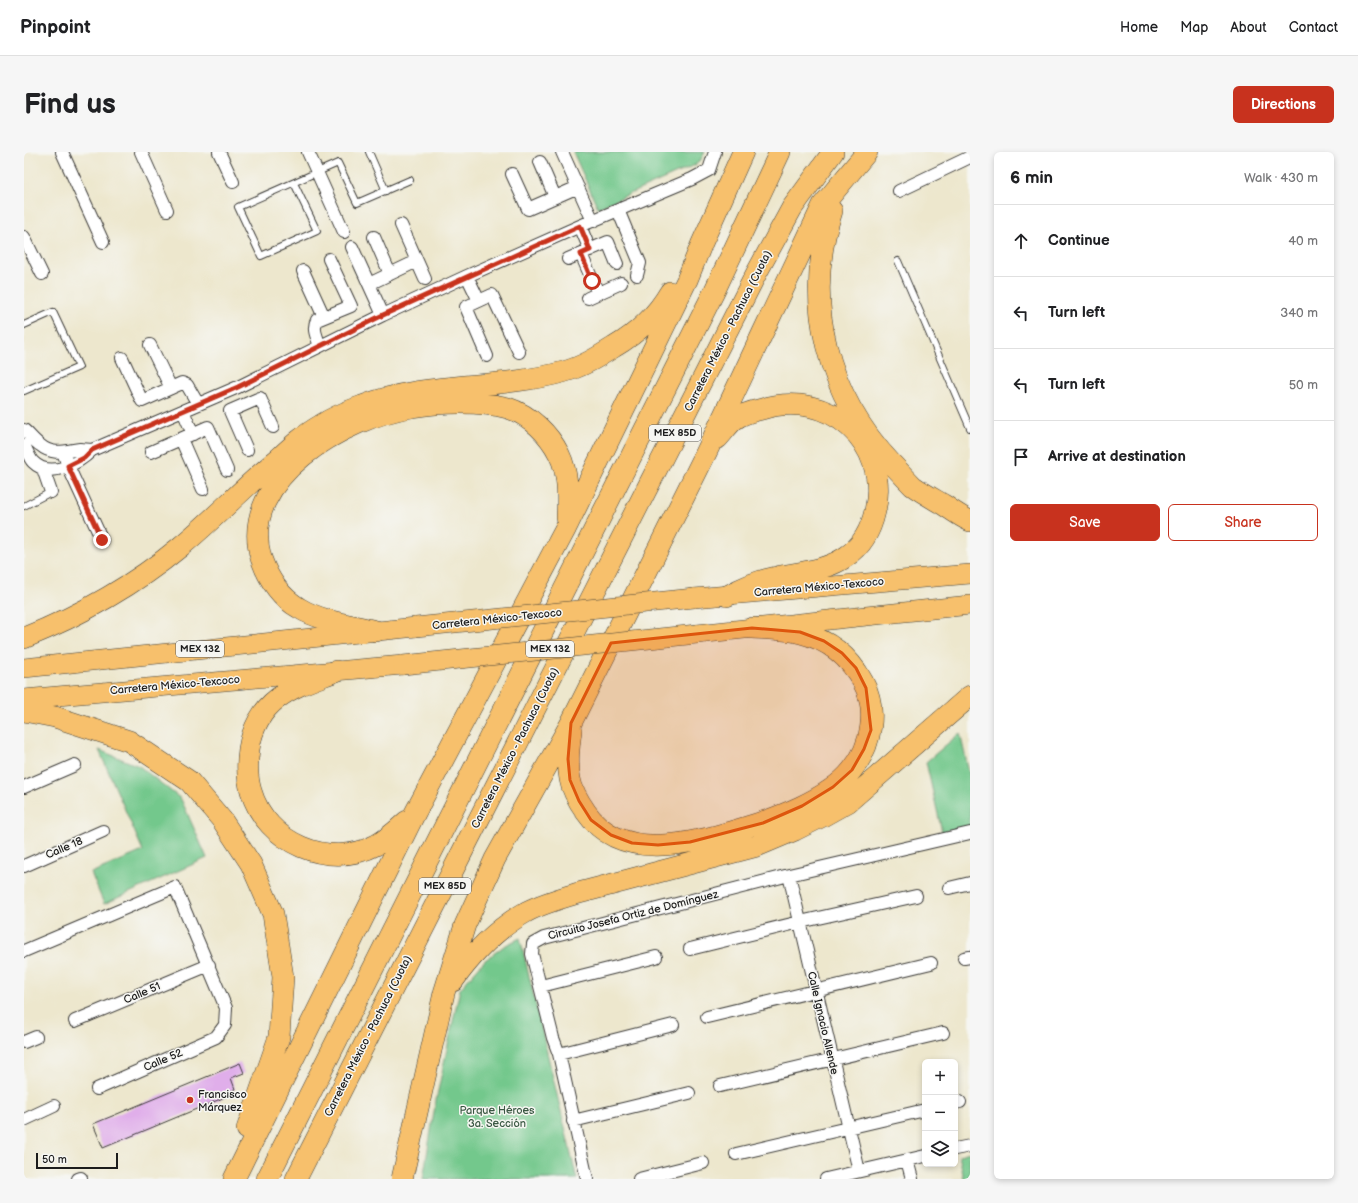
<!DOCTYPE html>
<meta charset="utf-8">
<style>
body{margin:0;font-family:"Balsamiq Sans",sans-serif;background:#f6f6f6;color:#202124}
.controls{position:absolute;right:12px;bottom:12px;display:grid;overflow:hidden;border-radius:6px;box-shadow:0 2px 6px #0003}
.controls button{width:36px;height:36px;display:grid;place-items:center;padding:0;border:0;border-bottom:1px solid #e0e0e0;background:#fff;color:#202124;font:20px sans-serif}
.scale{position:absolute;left:12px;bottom:10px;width:82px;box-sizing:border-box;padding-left:4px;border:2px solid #1c1c1c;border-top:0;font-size:11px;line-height:14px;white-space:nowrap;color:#1c1c1c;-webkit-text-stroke:3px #f6f6f2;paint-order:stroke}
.stop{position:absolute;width:12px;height:12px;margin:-9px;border:3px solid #c8321e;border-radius:50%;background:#fff}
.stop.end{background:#c8321e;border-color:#fff;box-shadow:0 1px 4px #0008}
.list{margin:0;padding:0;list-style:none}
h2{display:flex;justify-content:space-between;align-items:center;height:52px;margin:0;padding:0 16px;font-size:17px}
h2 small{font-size:13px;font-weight:400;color:#757577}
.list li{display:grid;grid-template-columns:26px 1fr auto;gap:12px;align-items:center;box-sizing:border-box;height:72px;padding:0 16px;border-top:1px solid #e0e0e0}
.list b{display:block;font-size:15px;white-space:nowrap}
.list em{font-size:13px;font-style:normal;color:#757577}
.actions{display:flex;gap:8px;padding:12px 16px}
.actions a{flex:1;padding:9px 0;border:1px solid #c8321e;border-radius:6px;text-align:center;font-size:14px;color:#c8321e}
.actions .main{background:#c8321e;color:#fff}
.icon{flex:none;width:22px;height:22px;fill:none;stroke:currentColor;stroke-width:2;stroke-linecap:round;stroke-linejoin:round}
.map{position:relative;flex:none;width:946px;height:1027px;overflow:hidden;border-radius:6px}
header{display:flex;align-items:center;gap:24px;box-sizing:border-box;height:56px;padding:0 20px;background:#fff;border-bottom:1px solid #e0e0e0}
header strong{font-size:19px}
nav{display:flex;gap:22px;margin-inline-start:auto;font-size:14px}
.intro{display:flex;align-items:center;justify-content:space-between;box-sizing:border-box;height:96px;padding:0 24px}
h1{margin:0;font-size:28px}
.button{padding:10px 18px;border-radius:6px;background:#c8321e;color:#fff;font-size:14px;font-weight:700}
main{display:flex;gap:24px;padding:0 24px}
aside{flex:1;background:#fff;border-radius:6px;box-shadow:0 2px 6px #0003}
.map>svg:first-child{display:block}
.green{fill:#73c88c;stroke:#487254}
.building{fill:#e0aeea}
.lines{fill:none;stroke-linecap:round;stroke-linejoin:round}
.service-casing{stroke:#3b3a37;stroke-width:8}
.minor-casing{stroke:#3b3a37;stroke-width:14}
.trunk-casing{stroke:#3b3a37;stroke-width:20}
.motorway-casing{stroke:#3b3a37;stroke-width:22}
.service{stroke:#fff;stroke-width:6}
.minor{stroke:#fff;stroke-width:12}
.trunk{stroke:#f7c06c;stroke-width:19}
.motorway{stroke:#f7c06c;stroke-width:21}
.trunk-bridge-casing{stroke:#3b3a37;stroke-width:20;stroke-linecap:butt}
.trunk-bridge{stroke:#f7c06c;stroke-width:19}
.route{stroke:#c8321e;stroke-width:5}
.marked{fill:#de560d;fill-opacity:0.2;stroke:#de560d;stroke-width:3;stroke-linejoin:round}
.poi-dot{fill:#c8321e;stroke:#f6f6f2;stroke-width:1.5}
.labels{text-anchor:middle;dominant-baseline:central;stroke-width:3;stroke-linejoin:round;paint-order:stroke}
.shield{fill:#f6f6f2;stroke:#5d5d5c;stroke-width:1}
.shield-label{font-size:10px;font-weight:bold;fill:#1c1c1c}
.street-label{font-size:11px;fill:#1c1c1c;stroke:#f6f6f2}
.poi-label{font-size:11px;fill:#1c1c1c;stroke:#f6f6f2;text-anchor:start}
.park-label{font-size:11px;fill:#3a5843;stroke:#f6f6f2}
</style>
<header>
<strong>Pinpoint</strong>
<nav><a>Home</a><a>Map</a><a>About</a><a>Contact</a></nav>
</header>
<div class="intro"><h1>Find us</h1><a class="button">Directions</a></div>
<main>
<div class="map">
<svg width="946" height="1027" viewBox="0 0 946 1027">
<rect width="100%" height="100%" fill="#f6f6f2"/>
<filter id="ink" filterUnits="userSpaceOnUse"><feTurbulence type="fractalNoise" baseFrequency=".025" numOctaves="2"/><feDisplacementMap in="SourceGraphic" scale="8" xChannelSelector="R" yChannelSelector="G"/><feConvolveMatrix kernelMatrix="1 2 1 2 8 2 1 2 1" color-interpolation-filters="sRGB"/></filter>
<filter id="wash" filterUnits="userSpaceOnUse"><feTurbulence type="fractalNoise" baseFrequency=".012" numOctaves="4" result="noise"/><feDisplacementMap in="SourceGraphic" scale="16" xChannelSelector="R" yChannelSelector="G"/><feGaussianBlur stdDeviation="0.9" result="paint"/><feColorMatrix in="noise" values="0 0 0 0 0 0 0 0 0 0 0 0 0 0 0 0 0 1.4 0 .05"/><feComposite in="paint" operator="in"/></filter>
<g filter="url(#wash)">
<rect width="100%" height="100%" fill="#ede7cd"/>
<!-- green -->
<path class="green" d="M549,0H681L676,9L671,13L574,56Z
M936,581L946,625V674L918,680L902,610Z
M75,598L115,614L157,647L183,706L80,752L67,721L119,699Z
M496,786L553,1027H399L412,948L436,837L460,809L480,794Z
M946,1000V1027H940L935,1003Z"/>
<g id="blocks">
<!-- building -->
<path class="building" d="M216,911L220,921L207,926L211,937L205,940L206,943L79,996L69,972Z"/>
</g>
</g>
<g filter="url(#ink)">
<use href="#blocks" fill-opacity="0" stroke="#3b3a37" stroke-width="1"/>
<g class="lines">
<!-- service casing -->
<g class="service-casing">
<path id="service" d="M345,0L362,39
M270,31L293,79L237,104L214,55L314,11L333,51L386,28
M874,109L946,276
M0,173L29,160L55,215L0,239
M0,354L27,340"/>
</g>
<!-- minor casing -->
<g class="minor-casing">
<path id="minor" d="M38,0L79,90
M117,0L143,58
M195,0L209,30
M284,0L320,80
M538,0L569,69
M516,10L531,45
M488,22L504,57L554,35
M875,39L946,5
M594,58L616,111L613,123
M377,73L401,127
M556,74L566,98
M0,85L18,122
M350,85L366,122
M328,95L359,163
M557,102L574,141
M544,107L584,90L593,112
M279,119L300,165
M443,124L455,149
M345,132L393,109
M564,146L597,131
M126,193L147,236
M296,194C293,185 288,177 293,168L327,154L305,107
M463,204L442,155L468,143L495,200
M98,206L118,249L158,231L163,233L174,252
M159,259L169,282
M0,278C6,283 10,289 16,293C29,304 41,299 56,297C60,297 64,298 68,298
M157,287L179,337
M0,293C3,298 5,306 9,310C26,327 54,312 68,298L214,235L359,163L443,124L556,74L668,27L685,18L691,0
M223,298L206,259L236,246L249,275
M39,300L44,314L78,388
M127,300L184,275L203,318
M19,317L27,340
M0,635L51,613
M0,714L79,679
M765,723L835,1019
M925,736L946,731
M666,797L776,770L892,744
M0,799L151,735L202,856L201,873L192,885L73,937
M940,806L946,805
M517,834L632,805
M683,865L907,811
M51,869L185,813
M0,890L12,885
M535,902L649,873
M696,934L919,881
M931,951L936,950
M0,968L30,954
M549,969L665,941
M931,997L946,994
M712,1002L901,958
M883,1008L888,1027
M54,1027L57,1026
M563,1027L535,902L529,886L508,802L509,792L520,786L765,723L946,681
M615,1027L679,1011
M802,1027L901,1004"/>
</g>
<!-- trunk casing -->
<g class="trunk-casing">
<path id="trunk" d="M670,446L946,422
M673,482L946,453
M0,516L392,475
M0,547L379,513"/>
</g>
<!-- motorway casing -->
<g class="motorway-casing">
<path id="motorway" d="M808,59C778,150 803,243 868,312C875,319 882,327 889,334C899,341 910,347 920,353C929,359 937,365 946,369
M694,286C699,281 704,273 710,268C717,262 729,259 738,257C804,236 867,291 851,359C847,377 838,394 823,404C801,420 772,420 748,426C732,429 717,436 703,444
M352,479C328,473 296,469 275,456C256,445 244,426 237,406C213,325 323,265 388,255C416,250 457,249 484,256C506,263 525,282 535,302C545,322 544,345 543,366
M0,486C57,463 109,434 156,395C190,367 221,334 255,306C268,294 281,282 297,273C309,265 324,259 338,254C402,229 473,238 539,220C558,215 574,205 590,195C614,181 632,164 646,140
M312,519C292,527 271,533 254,546C238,558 228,577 225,597C223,611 223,626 227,639C242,691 305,718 352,693C364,687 373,678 383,669
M0,559L31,565L105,589L165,629L198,668L227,712L249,762L259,825L255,885L223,977
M547,579C545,595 543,611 546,627C548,639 555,650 562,660C597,711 666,692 716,677C751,667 805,647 828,618C848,594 854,557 839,530C825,504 805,488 777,481C762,477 744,477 728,476
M429,829C449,801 472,777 502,760C517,752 534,747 551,742L733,694L771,678L799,664L824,650L946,544
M210,1027L391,661L542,376L663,128L678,91L719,0
M243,1027L690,140L756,0
M272,1027L732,122L768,56L809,0
M378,1027L420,841L441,773L471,707L547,571L683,299L799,53L843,0"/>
</g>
<!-- service -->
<use href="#service" class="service"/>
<!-- minor -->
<use href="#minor" class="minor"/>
<!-- trunk -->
<use href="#trunk" class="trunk"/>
<!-- motorway -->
<use href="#motorway" class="motorway"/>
<!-- trunk-bridge casing -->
<g class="trunk-bridge-casing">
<path id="trunk-bridge" d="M392,475L670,446
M379,513L673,482"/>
</g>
<!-- trunk-bridge -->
<use href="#trunk-bridge" class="trunk-bridge"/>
</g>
</g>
<g class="lines" filter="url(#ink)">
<!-- route -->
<path class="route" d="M78,388L44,314L60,306L68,298L214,235L359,163L556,74L566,98L557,102L568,129"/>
</g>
<!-- marked area -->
<path class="marked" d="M728,476L776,480L800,489L818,501L832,516L842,536L847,578L840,597L828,618L809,635L778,654L739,671L666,690L634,693L608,691L587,683L567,668L555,649L546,628L544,607L547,571L587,491Z"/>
<!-- markers -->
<circle class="poi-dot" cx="166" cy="948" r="4"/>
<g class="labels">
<!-- shield labels -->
<g class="shield">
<rect x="625" y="273" width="52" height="16" rx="3"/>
<rect x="152" y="489" width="48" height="16" rx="3"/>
<rect x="502" y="489" width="48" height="16" rx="3"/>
<rect x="395" y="726" width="52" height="16" rx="3"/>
</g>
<g class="shield-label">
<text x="651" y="281">MEX 85D</text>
<text x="176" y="497">MEX 132</text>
<text x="526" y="497">MEX 132</text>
<text x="421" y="734">MEX 85D</text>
</g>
<!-- street labels -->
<g class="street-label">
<text transform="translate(704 179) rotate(-63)">Carretera México - Pachuca (Cuota)</text>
<text transform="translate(795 435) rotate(-5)">Carretera México-Texcoco</text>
<text transform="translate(473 467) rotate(-6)">Carretera México-Texcoco</text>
<text transform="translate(151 533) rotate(-5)">Carretera México-Texcoco</text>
<text transform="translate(491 596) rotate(-63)">Carretera México - Pachuca (Cuota)</text>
<text transform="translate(40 696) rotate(-23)">Calle 18</text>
<text transform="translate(609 763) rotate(-14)">Circuito Josefa Ortiz de Domínguez</text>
<text transform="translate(118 841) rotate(-23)">Calle 51</text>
<text transform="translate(799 871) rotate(77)">Calle Ignacio Allende</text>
<text transform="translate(344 884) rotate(-63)">Carretera México - Pachuca (Cuota)</text>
<text transform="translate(139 908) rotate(-23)">Calle 52</text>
</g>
<!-- poi labels -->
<g class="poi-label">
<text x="174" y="942">Francisco<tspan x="174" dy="13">Márquez</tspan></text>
</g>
<!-- park labels -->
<g class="park-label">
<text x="473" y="958">Parque Héroes<tspan x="473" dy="13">3a. Sección</tspan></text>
</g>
</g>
</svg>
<div class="controls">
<button>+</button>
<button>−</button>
<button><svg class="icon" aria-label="layers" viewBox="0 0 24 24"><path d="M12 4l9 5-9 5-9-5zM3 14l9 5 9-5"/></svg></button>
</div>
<div class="scale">50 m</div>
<div class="stop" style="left:568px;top:129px"></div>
<div class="stop end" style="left:78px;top:388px"></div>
</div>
<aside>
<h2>6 min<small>Walk · 430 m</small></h2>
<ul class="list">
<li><svg class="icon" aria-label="ahead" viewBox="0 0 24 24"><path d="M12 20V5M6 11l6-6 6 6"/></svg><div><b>Continue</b></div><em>40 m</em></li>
<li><svg class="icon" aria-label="left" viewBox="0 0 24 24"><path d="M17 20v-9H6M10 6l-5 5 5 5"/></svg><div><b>Turn left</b></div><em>340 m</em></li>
<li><svg class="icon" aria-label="left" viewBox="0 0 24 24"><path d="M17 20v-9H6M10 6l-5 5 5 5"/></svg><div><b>Turn left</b></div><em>50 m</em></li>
<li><svg class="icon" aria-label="arrive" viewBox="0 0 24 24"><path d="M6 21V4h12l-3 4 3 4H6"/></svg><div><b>Arrive at destination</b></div></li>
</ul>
<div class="actions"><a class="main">Save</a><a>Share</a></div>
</aside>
</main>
